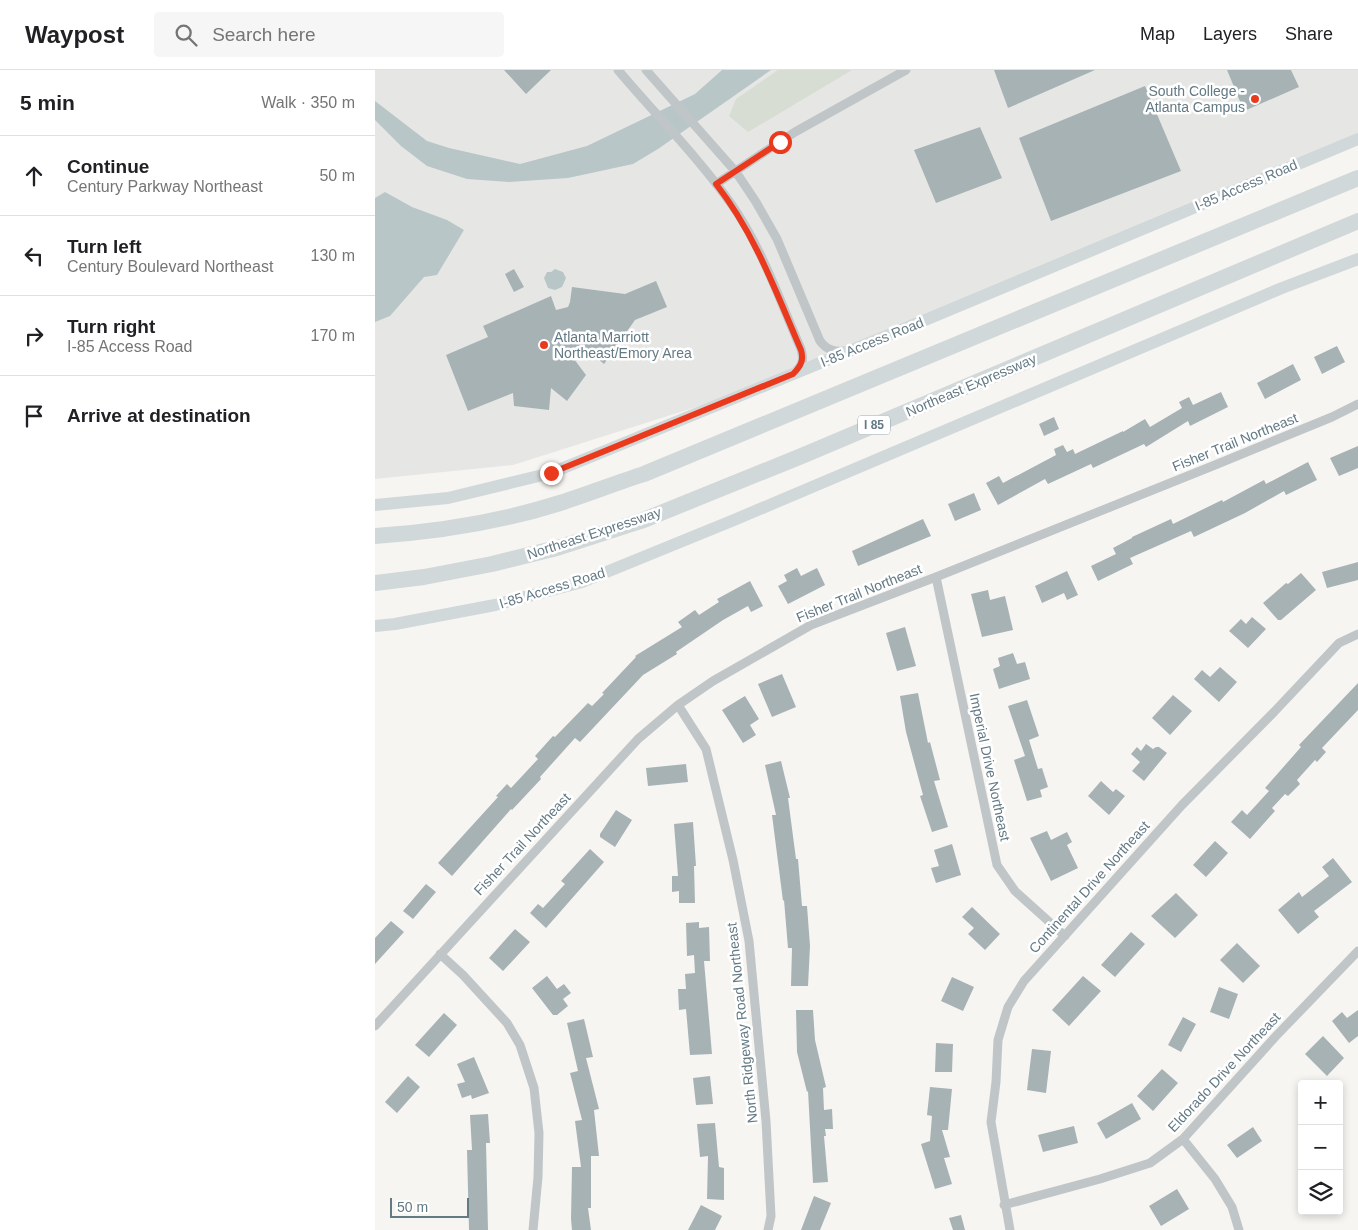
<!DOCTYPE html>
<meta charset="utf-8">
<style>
body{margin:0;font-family:Arial,sans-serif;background:#f6f6f6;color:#202124}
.controls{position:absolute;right:15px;bottom:15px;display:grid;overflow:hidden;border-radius:5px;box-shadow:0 2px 8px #0003}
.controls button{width:45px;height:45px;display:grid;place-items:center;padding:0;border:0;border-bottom:1px solid #e0e0e0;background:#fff;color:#202124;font:25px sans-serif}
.scale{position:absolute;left:15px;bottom:12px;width:79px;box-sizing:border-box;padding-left:5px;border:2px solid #637984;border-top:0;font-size:14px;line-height:18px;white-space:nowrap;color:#637984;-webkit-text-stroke:4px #fff;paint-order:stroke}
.stop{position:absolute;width:15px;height:15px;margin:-11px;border:4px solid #ea391d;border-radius:50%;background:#fff}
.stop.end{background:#ea391d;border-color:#fff;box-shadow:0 1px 5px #0008}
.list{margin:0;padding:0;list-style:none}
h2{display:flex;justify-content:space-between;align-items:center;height:65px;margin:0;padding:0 20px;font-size:21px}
h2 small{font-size:16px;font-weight:400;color:#757577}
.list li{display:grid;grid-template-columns:32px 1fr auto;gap:15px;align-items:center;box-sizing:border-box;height:80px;padding:0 20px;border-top:1px solid #e0e0e0}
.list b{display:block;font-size:19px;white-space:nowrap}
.list p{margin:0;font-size:16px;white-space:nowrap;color:#757577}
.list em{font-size:16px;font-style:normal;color:#757577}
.icon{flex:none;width:28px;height:28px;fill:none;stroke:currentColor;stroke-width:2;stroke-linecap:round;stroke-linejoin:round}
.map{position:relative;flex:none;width:983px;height:1160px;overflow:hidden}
header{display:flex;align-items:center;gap:30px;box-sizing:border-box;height:70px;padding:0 25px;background:#fff;border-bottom:1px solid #e0e0e0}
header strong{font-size:24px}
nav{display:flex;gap:28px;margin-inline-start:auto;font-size:18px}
.search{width:350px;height:45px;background:#f6f6f6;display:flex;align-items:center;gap:12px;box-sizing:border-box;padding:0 18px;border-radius:5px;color:#757577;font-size:19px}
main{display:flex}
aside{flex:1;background:#fff}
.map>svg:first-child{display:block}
.built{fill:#e6e7e5}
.green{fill:#d7ddd2}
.water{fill:#b8c6c8}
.building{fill:#a7b2b5}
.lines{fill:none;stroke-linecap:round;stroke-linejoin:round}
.street{stroke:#c0c6c8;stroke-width:9}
.secondary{stroke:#d1d8da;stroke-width:12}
.highway{stroke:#d1d8da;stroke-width:16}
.route{stroke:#ea391d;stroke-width:6}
.poi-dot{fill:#ea391d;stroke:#fff;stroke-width:2}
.labels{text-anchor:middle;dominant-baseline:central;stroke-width:5;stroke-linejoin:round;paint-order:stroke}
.shield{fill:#fff;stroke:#92a1a9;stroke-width:1}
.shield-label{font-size:12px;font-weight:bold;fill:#637984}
.poi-label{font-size:14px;fill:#637984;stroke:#fff;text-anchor:end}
.street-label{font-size:14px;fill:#637984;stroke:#fff}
</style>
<header>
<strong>Waypost</strong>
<div class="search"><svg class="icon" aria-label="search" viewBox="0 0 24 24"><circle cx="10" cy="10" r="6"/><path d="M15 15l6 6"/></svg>Search here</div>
<nav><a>Map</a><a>Layers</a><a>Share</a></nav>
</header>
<main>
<aside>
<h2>5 min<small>Walk · 350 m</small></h2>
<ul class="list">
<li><svg class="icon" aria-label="ahead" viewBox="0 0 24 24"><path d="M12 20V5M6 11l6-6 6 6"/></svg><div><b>Continue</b><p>Century Parkway Northeast</p></div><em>50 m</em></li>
<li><svg class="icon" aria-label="left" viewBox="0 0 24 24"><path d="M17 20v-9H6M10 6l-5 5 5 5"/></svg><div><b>Turn left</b><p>Century Boulevard Northeast</p></div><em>130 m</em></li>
<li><svg class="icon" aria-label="right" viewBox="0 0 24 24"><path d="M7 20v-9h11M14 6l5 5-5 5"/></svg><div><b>Turn right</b><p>I-85 Access Road</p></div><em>170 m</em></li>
<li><svg class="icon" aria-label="arrive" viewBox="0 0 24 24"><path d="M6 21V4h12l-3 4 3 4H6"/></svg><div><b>Arrive at destination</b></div></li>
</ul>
</aside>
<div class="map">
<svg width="983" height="1160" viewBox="0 0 983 1160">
<rect width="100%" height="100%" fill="#f6f5f2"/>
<!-- built -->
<path class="built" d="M0,0H983V65L460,293L138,395L0,409Z"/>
<!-- green -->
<path class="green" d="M403,0H477L373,62L354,46L361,29Z"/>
<!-- water -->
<path class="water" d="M347,0H396L283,79L258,94L193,108L134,112L92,109L52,96L26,76L0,50V31L52,71L74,78L145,94L212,76L320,24Z
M10,122L37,137L72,150L89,160L62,205L49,207L15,246L0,252V128Z
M180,199L188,202L191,208L187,217L180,220L173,218L169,208L172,202H176Z"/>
<!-- building -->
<path class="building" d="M129,0H176L151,24Z
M619,0H720L633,38Z
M852,0H916L924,17L869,41Z
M770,16L806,101L676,151L644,68Z
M605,57L627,108L561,133L539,80Z
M139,199L149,217L139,222L130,204Z
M281,211L292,237L260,250L229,294L216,283L199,289L211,305L192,331L176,318L174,340L139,336L138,323L93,341L71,285L113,267L108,256L176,226L181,240L193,237L195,232L197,217L250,224Z
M962,276L970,292L947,304L939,287Z
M918,294L926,310L890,329L882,313Z
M846,322L853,337L815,356L813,351L771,377L769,374L718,398L716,394L673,414L670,409L623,435L611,413L624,406L628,413L681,385L679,379L688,375L692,382L698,379L700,384L748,361V362L770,349L775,357L807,338L804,332L814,327L818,335Z
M679,347L684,359L669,366L664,354Z
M983,376V398L964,406L955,388Z
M933,392L942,410L911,425L909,421L870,443L819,467L816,461L755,488L758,494L723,511L716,496L741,484L738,478L757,468V467L796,449L798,454L847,430L848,432L889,410L891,414Z
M599,423L606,440L580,451L573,434Z
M548,449L556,466L483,496L477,481Z
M983,492V510L952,518L947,502Z
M422,498L426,506L442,498L450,515L413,534L403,516L412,511L409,505Z
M692,501L703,525L692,530L689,523L667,533L660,516Z
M926,503L941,520L906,550H903L888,533L911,513L913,514Z
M375,511L388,536L376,542L373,536L348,550L301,582L302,584L268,605L205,672L200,668L165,707L166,709L137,740L136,739L77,806L63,793L123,727L121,726L132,714L136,718L163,689L160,686L178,666L180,667L213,633L217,636L229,624L227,623L261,587L260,586L307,557L303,552L320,540L324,545L344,532L342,529Z
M613,520L615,530L630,526L638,560L607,567L596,524Z
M877,547L891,559L873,578L854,561L866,549L871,554Z
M530,557L541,596L522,601L511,563Z
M638,583L642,594L650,592L655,609L624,619L618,599L625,596L623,588Z
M845,597L862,612L844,632L819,609L827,600L835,607Z
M407,604L421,637L397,647L383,614Z
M983,613V640L947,678L951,682L942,692L940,690L922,710L925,714L913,726L910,724L897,738L900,741L875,769L856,752L867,740L872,745L894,721L890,718L926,677L924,675Z
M543,623L553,673L555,672L565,710L559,711L573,757L557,762L545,726L548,725L531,662L525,626Z
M798,625L817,641L795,665L777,648Z
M370,626L384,649L375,655L381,665L368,673L347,640Z
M652,630L664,666L654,670L663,699L667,698L673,717L665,720L667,727L652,731L639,690L650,686L633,636Z
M771,674L778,679L781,677H784L792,683L769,711L757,701L765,692L756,684L762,677L766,681Z
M406,691L415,728H413L421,789H423L427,836H432L435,876L433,916H416L417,878H413L409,830L408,831L397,745H401L390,695Z
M311,694L313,712L273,716L271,698Z
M726,711L738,722L741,719L750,726L734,745L713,726Z
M241,740L257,750L240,777L225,767V764Z
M318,752L321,796H319L320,833H304V821L297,822V806H303L299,754Z
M672,761L676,770L692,762L697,772L692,775L703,798L676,811L655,768Z
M840,771L853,783L831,807L818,795Z
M577,774L586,805L561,813L556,798L564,796L559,780Z
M215,779L229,792L171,858L155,843L163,834L168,838L190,814L186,811Z
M958,788L977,812L939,841L944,847L923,864L903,840L924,822L927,827L954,806L947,797Z
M51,814L61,822L38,849L28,841Z
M801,823L823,845L800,868L776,846Z
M597,837L625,864L610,880L593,864L599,858L587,847Z
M16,851L29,862L0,894V868Z
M324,852V858L334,857L335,891H329L337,984L315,985L311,939L304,940L303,919H311L310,904L320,903L319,885L312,886L311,853Z
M140,859L155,872L128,901L114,888Z
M756,862L770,874L740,907L726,895Z
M862,873L885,896L868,913L845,890Z
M172,906L182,919L189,914L196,923L188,929L193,936L182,945H178L157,918Z
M708,906L726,921L694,956L677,940Z
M577,907L599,917L588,941L566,931Z
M844,917L863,924L854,949L835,942Z
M421,940H438L440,970L451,1017L448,1018L449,1040L457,1039L458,1059H450L451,1066H449L453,1112L438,1113L433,1021L432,1022L422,982Z
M983,940V966L974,973L957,951L967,942L972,948Z
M69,943L82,955L54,987L40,975Z
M808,947L821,954L806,982L793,975Z
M209,949L218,987L211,988L224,1039L219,1040L224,1086H216V1138H213L216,1160H197L196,1149L197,1097H206L200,1051L207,1050L195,1003L203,1001L192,953Z
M948,966L969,988L952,1006L930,984Z
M561,973L578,974L577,1002H560Z
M657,979L676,981L671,1023L652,1020Z
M99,987L114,1023L97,1029L96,1025L87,1028L82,1014L90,1012L82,994Z
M787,999L803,1013L778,1041L762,1026Z
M33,1006L45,1017L22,1043L10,1032Z
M335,1006L338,1034L321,1035L318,1008Z
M555,1017L577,1019L573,1060H567L575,1087L569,1088L577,1114L560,1119L546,1074L555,1071L557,1046L552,1045Z
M757,1033L766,1049L731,1069L722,1053Z
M113,1044L115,1073H111L113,1160H94L92,1080H97L95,1045Z
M340,1053L344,1097L349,1098V1130L332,1129L333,1086L325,1087L322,1054Z
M699,1056L703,1073L668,1082L663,1065Z
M878,1057L887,1071L862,1088L852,1075Z
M802,1119L814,1139L786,1156L774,1136Z
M439,1126L456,1133L445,1160H426Z
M326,1135L347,1146L340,1160H313Z
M586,1145L590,1160H578L574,1148Z"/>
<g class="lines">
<!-- street -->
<path class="street" d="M243,0C281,45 323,87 357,135C387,178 405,231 426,279C429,289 428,295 420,302
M271,0L361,102L381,132L402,169L445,271C452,280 459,282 470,281
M341,114L420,62L531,0
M561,507L622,795L640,821L690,866
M303,635L331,679L358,790L374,871L391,1051L396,1146L393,1160
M65,884L88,905L132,953L145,975L159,1018L164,1063L163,1107L158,1160
M0,956L263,669L303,635L338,611L436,555L561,507L840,395L957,347L983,334
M808,1069L840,1109L857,1137L864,1160
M629,1135L725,1109L775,1093L808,1069L901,966L983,881
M635,1160L616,1052L621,1012L623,970L633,937L649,911L807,735L899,642L964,573L983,564"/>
<!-- secondary -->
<path class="secondary" d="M0,435L73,428L176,403L555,248L983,69
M0,556L20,554L120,535L207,512L359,450L907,218L983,189"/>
<!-- highway -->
<path class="highway" d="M0,466C60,462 128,451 185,433C213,424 241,413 269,404L983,108
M0,513L49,507L117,494L182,478L266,451L429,385L983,151"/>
</g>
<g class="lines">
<!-- route -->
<path class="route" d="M176,403L418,304C426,296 429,290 426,280C401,222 380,164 341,114L405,72"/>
</g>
<!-- markers -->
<g class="poi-dot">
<circle cx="880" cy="29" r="5"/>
<circle cx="169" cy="275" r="5"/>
</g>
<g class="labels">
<!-- shield labels -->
<rect class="shield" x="483" y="345.5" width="32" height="19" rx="4"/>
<g class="shield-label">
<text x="499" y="355">I 85</text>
</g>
<!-- poi labels -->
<g class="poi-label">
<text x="870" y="21">South College -<tspan x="870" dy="16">Atlanta Campus</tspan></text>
<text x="179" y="267" text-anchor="start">Atlanta Marriott<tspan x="179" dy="16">Northeast/Emory Area</tspan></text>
</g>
<!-- street labels -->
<g class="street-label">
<text transform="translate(871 115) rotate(-23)">I-85 Access Road</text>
<text transform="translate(497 272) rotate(-22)">I-85 Access Road</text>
<text transform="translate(596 315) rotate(-23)">Northeast Expressway</text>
<text transform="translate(860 372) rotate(-22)">Fisher Trail Northeast</text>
<text transform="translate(219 463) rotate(-18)">Northeast Expressway</text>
<text transform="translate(177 518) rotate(-17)">I-85 Access Road</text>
<text transform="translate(484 523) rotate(-22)">Fisher Trail Northeast</text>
<text transform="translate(615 697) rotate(78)">Imperial Drive Northeast</text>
<text transform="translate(147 774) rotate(-47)">Fisher Trail Northeast</text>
<text transform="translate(714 817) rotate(-48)">Continental Drive Northeast</text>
<text transform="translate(367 953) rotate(-96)">North Ridgeway Road Northeast</text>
<text transform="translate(849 1002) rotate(-47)">Eldorado Drive Northeast</text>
</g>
</g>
</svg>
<div class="controls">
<button>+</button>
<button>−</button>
<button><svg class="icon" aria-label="layers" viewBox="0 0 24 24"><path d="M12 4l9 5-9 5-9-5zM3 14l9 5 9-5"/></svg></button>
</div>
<div class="scale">50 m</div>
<div class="stop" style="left:405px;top:72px"></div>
<div class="stop end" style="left:176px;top:403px"></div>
</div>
</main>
